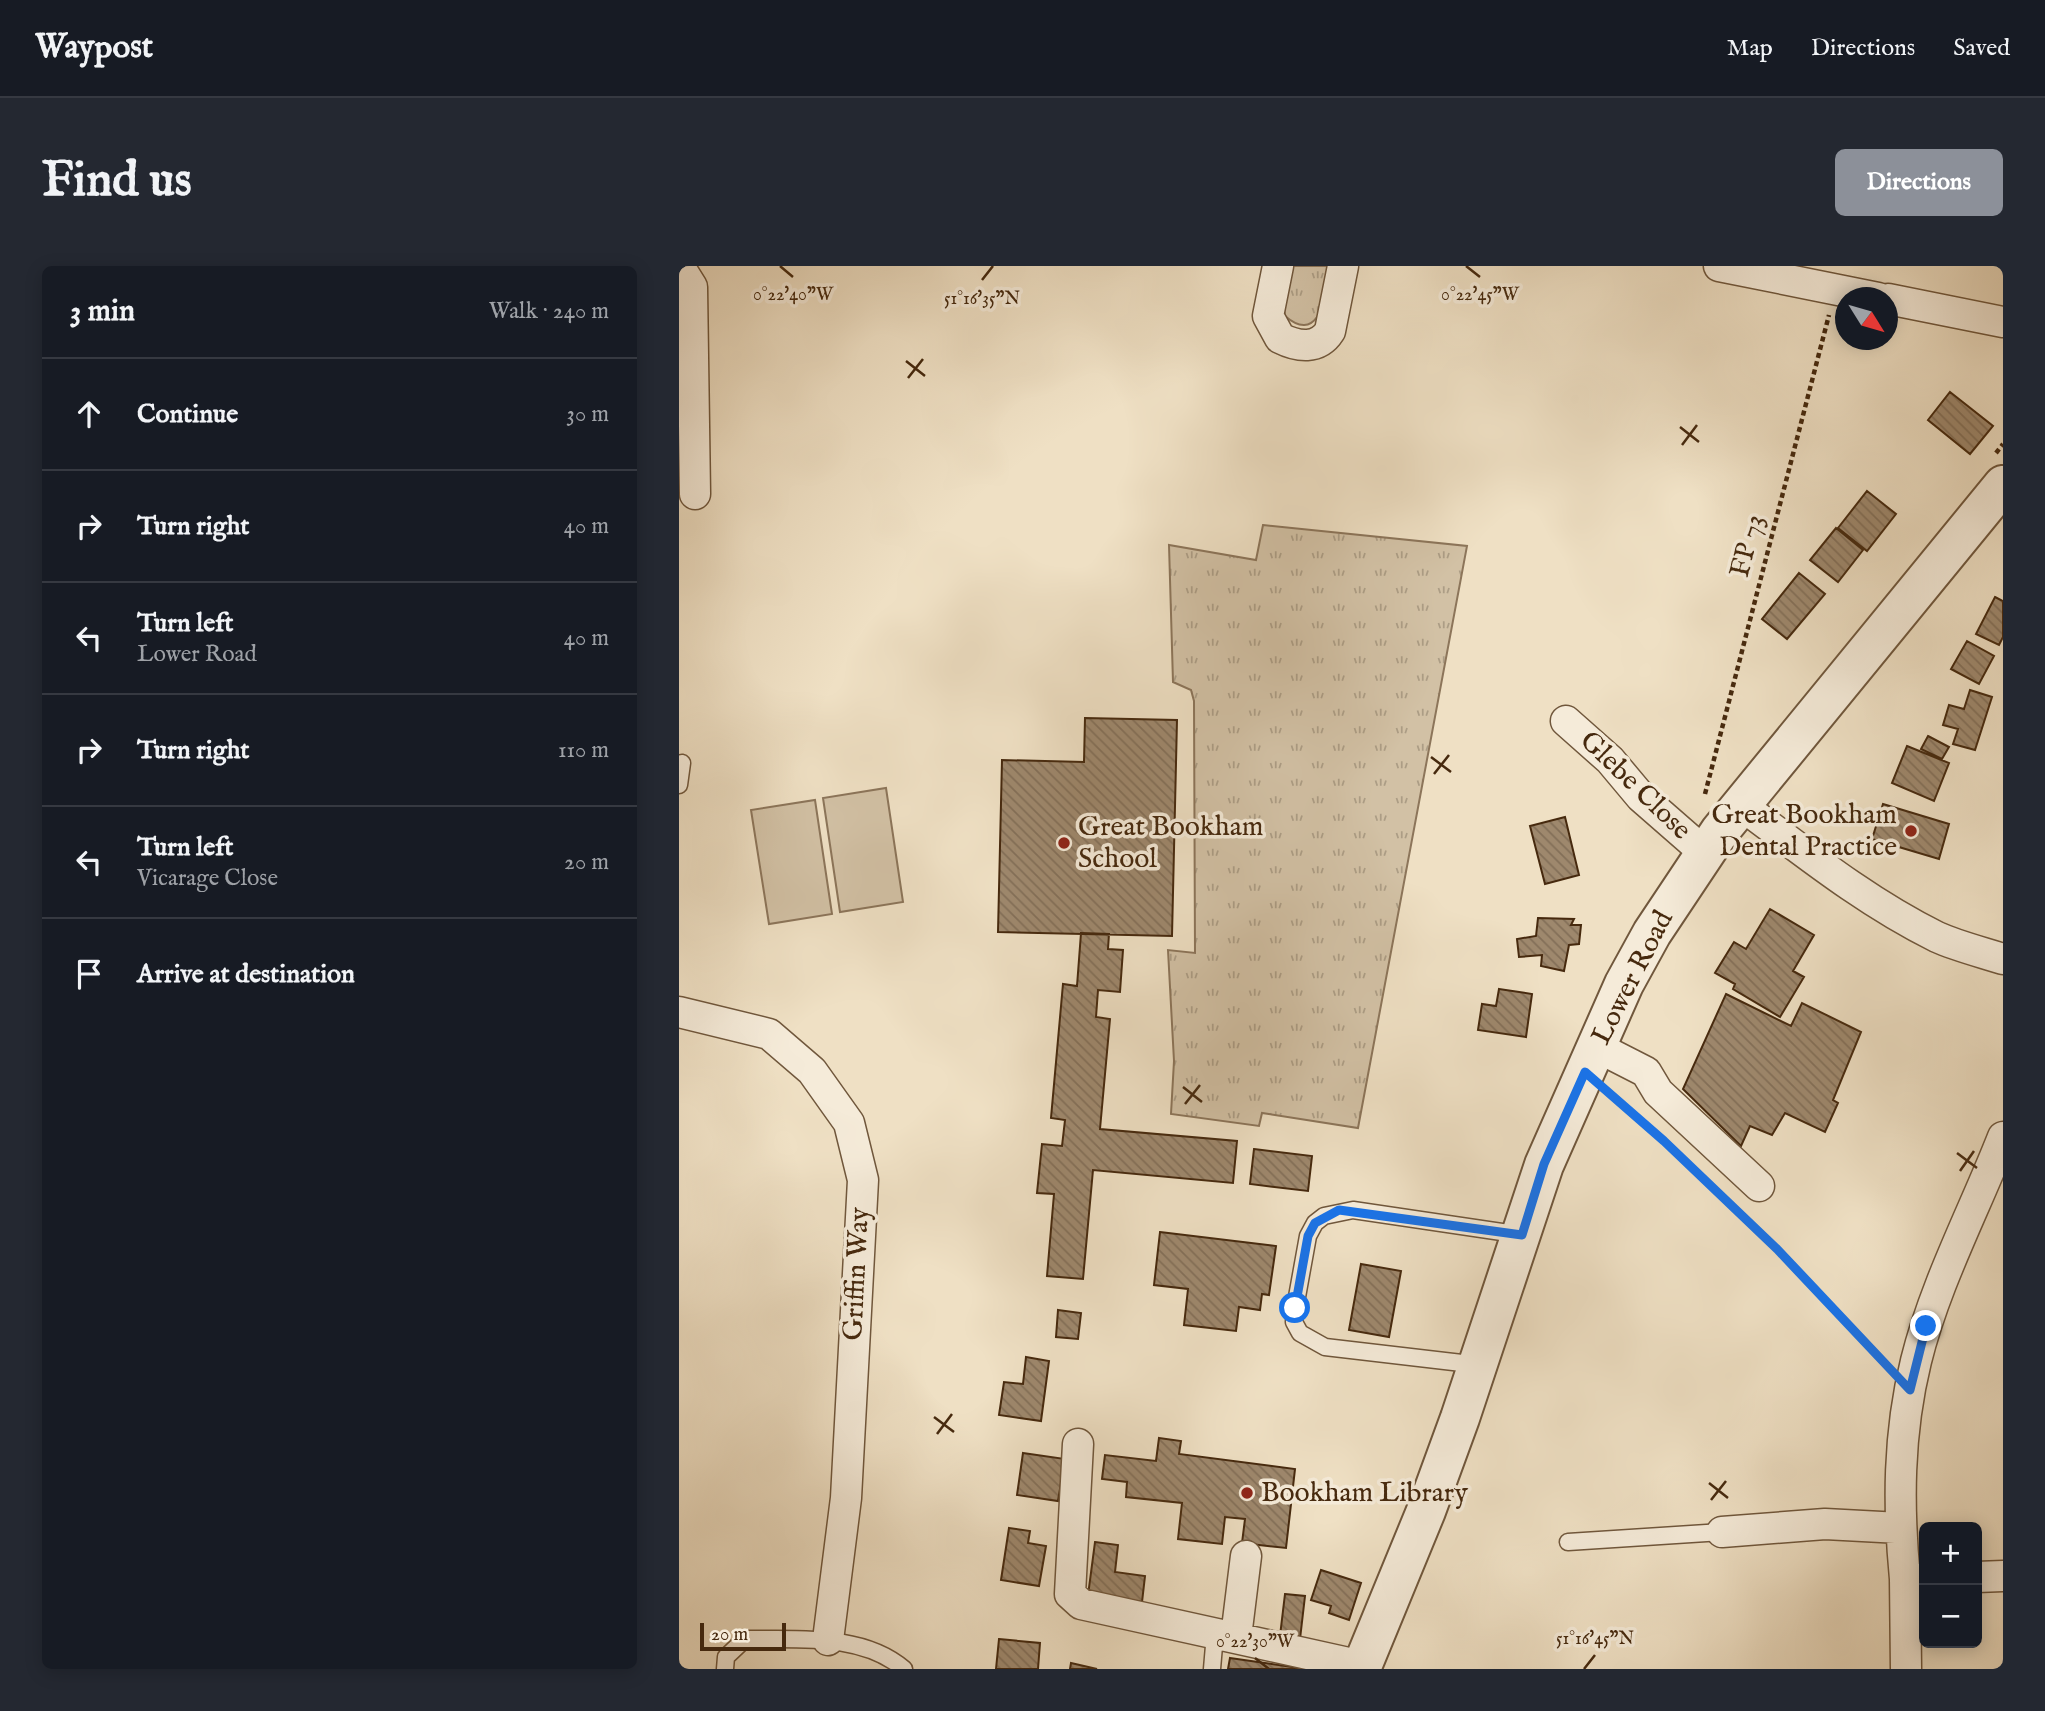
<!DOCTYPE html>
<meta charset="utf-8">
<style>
body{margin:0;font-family:"IM FELL English",serif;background:#242831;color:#f1f3f6}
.controls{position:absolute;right:21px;bottom:21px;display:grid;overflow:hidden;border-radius:10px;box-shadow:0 4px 18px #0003}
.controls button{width:63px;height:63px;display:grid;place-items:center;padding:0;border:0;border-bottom:2px solid #363941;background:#171b24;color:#f1f3f6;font:35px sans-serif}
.compass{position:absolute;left:1156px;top:21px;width:63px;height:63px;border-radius:50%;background:#171b24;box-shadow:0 4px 18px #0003;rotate:127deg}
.scale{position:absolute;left:21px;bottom:18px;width:86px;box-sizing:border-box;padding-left:7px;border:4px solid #46290e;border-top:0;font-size:19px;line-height:24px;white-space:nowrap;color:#46290e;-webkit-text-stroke:5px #f5ebd9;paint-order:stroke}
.stop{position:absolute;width:21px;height:21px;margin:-16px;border:5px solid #1a73e8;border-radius:50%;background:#fff}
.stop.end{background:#1a73e8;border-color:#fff;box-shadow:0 2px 7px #0008}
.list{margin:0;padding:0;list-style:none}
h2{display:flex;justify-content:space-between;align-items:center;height:91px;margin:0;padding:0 28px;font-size:30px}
h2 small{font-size:23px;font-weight:400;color:#9ea1a6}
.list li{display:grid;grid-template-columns:46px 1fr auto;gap:21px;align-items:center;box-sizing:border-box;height:112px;padding:0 28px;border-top:2px solid #363941}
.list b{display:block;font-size:26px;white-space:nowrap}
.list p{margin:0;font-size:23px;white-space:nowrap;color:#9ea1a6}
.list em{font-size:23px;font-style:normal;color:#9ea1a6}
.icon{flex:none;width:38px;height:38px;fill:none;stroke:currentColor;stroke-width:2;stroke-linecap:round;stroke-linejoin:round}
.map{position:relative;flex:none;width:1324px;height:1403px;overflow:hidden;border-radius:10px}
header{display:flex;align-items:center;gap:42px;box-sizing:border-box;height:98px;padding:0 35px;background:#171b24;border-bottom:2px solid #363941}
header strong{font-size:33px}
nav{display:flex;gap:38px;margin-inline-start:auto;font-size:24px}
.intro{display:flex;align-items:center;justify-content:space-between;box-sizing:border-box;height:168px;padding:0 42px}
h1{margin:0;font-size:49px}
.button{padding:18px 32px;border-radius:10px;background:#8c9099;color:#fff;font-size:24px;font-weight:700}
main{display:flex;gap:42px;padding:0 42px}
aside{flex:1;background:#171b24;border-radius:10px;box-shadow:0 4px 18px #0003}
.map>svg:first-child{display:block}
.grass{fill:#d2c1a5;stroke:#8c755a;stroke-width:2}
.park{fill:url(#park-tufts);stroke:#8c755a;stroke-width:2}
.building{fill:url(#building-back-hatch);stroke:#46290e;stroke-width:2}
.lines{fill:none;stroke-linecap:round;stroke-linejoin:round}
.service-casing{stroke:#70573c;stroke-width:19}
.minor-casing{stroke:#70573c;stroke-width:33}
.tertiary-casing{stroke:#70573c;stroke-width:42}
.path{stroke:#46290e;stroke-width:4.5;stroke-dasharray:5 3.5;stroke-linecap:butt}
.service{stroke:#f5ebd9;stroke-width:16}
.minor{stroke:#f5ebd9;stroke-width:30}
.tertiary{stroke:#f5ebd9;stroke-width:38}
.route{stroke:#1a73e8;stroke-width:9}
.ticks{fill:none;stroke:#46290e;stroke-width:2.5}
.poi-dot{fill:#8f2418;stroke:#f5ebd9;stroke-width:2.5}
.labels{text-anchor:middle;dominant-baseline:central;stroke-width:7;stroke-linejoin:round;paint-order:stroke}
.street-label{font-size:28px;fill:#46290e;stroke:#f5ebd9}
.poi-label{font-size:28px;fill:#46290e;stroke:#f5ebd9;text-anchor:start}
.ticks-label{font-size:18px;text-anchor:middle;fill:#46290e;stroke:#f5ebd9;stroke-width:7;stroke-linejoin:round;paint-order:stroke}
</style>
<header>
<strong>Waypost</strong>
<nav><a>Map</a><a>Directions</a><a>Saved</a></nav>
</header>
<div class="intro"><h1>Find us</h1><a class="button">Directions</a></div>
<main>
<aside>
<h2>3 min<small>Walk · 240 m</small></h2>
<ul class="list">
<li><svg class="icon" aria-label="ahead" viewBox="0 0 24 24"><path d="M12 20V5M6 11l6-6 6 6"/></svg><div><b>Continue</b></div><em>30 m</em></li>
<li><svg class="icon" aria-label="right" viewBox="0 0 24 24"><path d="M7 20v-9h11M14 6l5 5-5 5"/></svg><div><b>Turn right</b></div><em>40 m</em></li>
<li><svg class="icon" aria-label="left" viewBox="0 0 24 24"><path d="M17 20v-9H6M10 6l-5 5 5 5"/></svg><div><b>Turn left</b><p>Lower Road</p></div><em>40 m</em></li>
<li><svg class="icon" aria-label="right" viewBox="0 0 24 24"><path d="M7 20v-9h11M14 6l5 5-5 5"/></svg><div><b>Turn right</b></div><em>110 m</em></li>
<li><svg class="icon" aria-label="left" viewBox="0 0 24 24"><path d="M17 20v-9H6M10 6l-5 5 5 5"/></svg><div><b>Turn left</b><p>Vicarage Close</p></div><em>20 m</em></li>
<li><svg class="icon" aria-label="arrive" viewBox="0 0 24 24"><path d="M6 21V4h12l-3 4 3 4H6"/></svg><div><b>Arrive at destination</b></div></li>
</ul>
</aside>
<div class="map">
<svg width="1324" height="1403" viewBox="0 0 1324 1403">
<defs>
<pattern id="park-tufts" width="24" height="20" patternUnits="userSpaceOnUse" patternTransform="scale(1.75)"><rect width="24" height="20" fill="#d2c1a5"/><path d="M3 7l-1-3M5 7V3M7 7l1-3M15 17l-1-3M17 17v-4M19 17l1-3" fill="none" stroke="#ac9d85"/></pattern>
<pattern id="building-back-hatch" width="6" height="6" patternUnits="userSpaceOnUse" patternTransform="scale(1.75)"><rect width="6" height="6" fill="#9e886d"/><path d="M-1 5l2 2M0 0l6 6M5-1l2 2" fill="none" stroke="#836f58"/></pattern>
</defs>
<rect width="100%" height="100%" fill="#efe0c4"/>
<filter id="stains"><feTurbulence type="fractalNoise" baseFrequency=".00286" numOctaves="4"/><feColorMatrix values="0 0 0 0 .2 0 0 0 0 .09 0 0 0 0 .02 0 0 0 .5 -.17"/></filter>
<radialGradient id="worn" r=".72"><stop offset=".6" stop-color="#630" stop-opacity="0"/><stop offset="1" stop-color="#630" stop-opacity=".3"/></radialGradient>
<!-- grass -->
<path class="grass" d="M207,522L224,636L161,646L144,532Z
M136,534L153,648L90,658L72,544Z"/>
<!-- park -->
<path class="park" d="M614,0H655C648,24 642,81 606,50L605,43Z
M584,259L788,280L679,862L583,847L580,860L492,848L495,795L489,684L516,687L515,435L512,424L494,416L490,279L577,294Z"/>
<!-- building -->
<path class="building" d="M1271,126L1314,160L1291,188L1249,154Z
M1188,225L1217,248L1188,285L1159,262Z
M1157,262L1184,284L1159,316L1131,294Z
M1120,307L1146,328L1108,373L1083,353Z
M1316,331L1324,335V371L1320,379L1297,368Z
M1288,375L1315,390L1300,418L1272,403Z
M1291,424L1313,431L1296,484L1274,478L1279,463L1264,459L1270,439L1285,443Z
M406,452L498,454L493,670L319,666L323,494L405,496Z
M1249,470L1270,481L1263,493L1242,483Z
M1228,480L1270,497L1255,535L1213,517Z
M1204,538L1270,558L1260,593L1193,573Z
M886,551L900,609L866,618L851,560Z
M1091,643L1135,669L1114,705L1125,711L1101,751L1054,723L1056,718L1036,707L1055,676L1067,683Z
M859,652L895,653L892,659H902L900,678L890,679L885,705L862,700L863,689L840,691L838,673L857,670Z
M402,667L430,668L429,683L444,684L441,726L419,724L417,751L431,753L421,863L558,875L554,917L414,904L404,1013L368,1010L375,928L358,927L363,878L383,880L386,854L372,852L384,718L398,720Z
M820,723L853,728L847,771L799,764L803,738L817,740Z
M1047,728L1112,760L1123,737L1182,766L1154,834L1159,837L1146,866L1106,847L1093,869L1071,860L1062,880L1004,823Z
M575,883L633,890L629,925L571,918Z
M481,966L597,980L590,1029L583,1028L581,1044L560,1041L557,1065L505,1059L509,1023L475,1019Z
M682,998L722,1005L710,1071L670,1064Z
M379,1044L402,1047L399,1073L377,1071Z
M347,1091L370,1095L362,1155L320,1149L325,1116L344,1118Z
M480,1172L502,1175L500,1188L616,1203L607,1282L563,1277L566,1253L546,1251L543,1278L499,1273L503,1237L447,1231L448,1216L423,1213L426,1189L477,1195Z
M344,1187L386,1193L379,1235L338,1229Z
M330,1262L351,1265L349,1277L367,1280L360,1320L322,1314Z
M416,1276L439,1279L436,1306L466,1310L463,1336L435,1332L408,1337Z
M642,1304L682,1317L670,1354L650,1347L652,1340L632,1334Z
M606,1328L626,1330L621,1373L601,1370Z
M320,1373L361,1377L359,1403H317Z
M551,1392L627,1403H549Z
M392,1397L418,1403H391Z"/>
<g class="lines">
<!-- service casing -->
<g class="service-casing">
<path id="service" d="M0,519L3,497
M800,1099L646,1081L621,1067L615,1056L616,1042L629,970L636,957L645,950L674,944L843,969
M889,1276L1043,1266
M46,1403L47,1391L66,1373C119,1374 183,1367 225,1403
M533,1403L536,1368"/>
</g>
<!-- minor casing -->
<g class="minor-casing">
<path id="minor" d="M0,0L13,21L16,228
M599,0L589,50L601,72C619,81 639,84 651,65L664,0
M1040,0L1199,32
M1209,33L1324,56
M887,455L931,494L962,531L1025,586
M1062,539C1125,586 1187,636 1258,671C1278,680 1302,686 1324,693
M0,746L90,768L133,805L170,857L184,914L167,1232L149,1374
M918,781L967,806L979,826L1080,920
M399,1178L391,1328L402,1338L683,1400
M1043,1266L1146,1258L1221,1262
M1298,1311L1324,1310
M1226,1313L1227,1403
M1245,1313H1226C1219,1240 1219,1168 1237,1095C1256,1018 1295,945 1324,871
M557,1371L567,1290"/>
</g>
<!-- tertiary casing -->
<g class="tertiary-casing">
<path id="tertiary" d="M682,1403L747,1245L781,1152L865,899L945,718L973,667L1041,565L1324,219"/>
</g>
<!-- path -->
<path class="path" d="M1317,187L1324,178
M1026,528L1150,49
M931,828L982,872
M999,888L1098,983L1207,1098"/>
<!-- service -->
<use href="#service" class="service"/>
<!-- minor -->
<use href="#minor" class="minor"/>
<!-- tertiary -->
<use href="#tertiary" class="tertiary"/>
</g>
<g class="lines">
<!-- route -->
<path class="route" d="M616,1042L629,970L636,957L660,944L843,969L865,898L906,806L985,875L1098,983L1231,1124L1247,1060"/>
</g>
<!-- ticks -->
<path class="ticks" d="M101,0L114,11M787,0L801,11M303,14L314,0M227,95L246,110M229,112L244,93M1001,161L1020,176M1003,179L1018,159M752,491L772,506M755,508L770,489M504,821L523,836M506,838L521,819M1278,887L1298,902M1281,905L1295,885M255,1151L275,1166M258,1168L273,1148M1030,1217L1049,1232M1032,1234L1047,1215M576,1392L590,1403M905,1403L916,1389"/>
<!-- markers -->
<g class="poi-dot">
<circle cx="1232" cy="565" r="7"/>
<circle cx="385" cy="577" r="7"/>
<circle cx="568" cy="1227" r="7"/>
</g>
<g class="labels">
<!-- street labels -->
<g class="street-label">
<text transform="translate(1069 280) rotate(-75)">FP 73</text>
<text transform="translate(956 520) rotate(44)">Glebe Close</text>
<text transform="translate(954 712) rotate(-63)">Lower Road</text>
<text transform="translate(178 1008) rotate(-87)">Griffin Way</text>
</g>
<!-- poi labels -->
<g class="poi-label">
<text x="1218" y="549" text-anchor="end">Great Bookham<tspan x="1218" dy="32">Dental Practice</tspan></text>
<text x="399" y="561">Great Bookham<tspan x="399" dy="32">School</tspan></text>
<text x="582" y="1227">Bookham Library</text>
</g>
</g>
<g class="ticks-label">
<text x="801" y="34">0°22'45"W</text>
<text x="114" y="34">0°22'40"W</text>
<text x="303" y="38">51°16'35"N</text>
<text x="916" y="1378">51°16'45"N</text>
<text x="576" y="1381">0°22'30"W</text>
</g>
<rect width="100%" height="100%" filter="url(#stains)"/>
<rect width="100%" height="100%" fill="url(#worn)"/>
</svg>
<div class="controls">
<button>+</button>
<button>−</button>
</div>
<svg class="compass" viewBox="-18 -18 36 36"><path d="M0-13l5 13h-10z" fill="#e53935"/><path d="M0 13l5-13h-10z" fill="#9ea1a6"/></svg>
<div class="scale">20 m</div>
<div class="stop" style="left:616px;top:1042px"></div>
<div class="stop end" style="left:1247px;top:1060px"></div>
</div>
</main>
